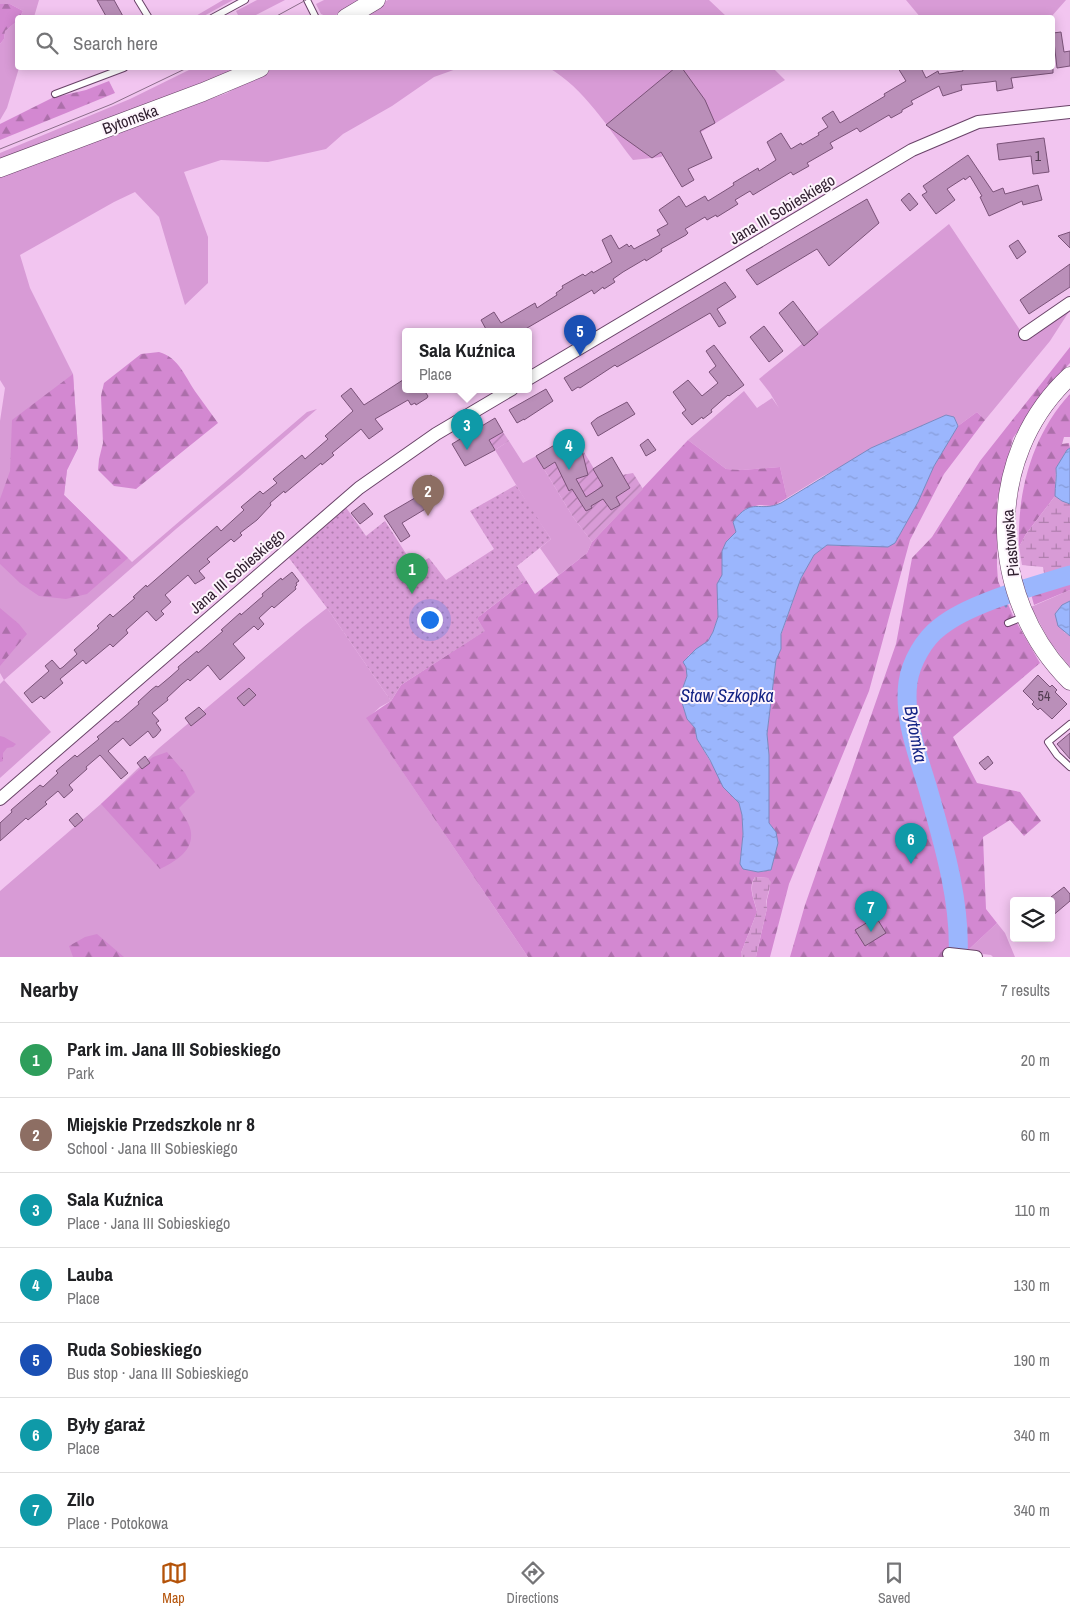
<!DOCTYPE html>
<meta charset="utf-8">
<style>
body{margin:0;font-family:"Archivo Narrow",sans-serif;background:#f2f2f2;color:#202124}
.controls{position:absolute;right:15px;bottom:15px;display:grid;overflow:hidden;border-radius:5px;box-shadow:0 2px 12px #0003}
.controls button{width:45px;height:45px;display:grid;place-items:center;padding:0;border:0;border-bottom:1px solid #e0e0e0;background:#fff;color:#202124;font:25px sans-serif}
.you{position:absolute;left:429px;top:619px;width:18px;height:18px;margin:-12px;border:4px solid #fff;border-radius:50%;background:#1a73e8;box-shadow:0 0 0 8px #1a73e833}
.badge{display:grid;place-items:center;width:32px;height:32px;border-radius:50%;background:#b45309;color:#fff;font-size:16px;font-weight:700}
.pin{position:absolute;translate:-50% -41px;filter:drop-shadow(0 1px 2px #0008)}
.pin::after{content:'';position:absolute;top:26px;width:18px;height:15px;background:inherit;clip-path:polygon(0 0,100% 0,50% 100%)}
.popup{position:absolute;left:402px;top:328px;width:130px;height:65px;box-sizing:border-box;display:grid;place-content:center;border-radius:5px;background:#fff;filter:drop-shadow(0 1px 4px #0005);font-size:16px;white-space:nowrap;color:#757577}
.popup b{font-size:19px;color:#202124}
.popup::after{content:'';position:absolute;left:50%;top:100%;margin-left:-10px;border:10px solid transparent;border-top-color:#fff}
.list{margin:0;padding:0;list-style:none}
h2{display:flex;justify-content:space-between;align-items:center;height:65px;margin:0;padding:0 20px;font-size:21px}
h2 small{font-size:16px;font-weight:400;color:#757577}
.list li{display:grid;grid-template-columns:32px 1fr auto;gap:15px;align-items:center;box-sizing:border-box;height:75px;padding:0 20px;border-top:1px solid #e0e0e0}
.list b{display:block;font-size:19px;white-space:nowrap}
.list p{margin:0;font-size:16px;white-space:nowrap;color:#757577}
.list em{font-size:16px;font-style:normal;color:#757577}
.icon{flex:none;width:28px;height:28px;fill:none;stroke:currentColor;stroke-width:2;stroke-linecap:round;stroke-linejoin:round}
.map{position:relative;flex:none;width:1070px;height:957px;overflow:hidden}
.search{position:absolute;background:#fff;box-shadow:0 2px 12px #0003;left:15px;right:15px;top:15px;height:55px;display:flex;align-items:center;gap:12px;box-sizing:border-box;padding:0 18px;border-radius:5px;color:#757577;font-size:19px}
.sheet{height:590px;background:#fff}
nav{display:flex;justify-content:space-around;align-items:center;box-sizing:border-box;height:70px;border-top:1px solid #e0e0e0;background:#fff;font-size:14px;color:#757577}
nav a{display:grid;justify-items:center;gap:2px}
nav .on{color:#b45309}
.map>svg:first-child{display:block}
.grass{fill:#d89bd6}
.forest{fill:url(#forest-firs)}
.wetland{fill:url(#wetland-marsh)}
.park{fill:url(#park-dots)}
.garden{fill:url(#garden-furrows)}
.water{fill:url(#water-ripples);stroke:#7b89c0}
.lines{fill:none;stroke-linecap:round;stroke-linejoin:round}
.stream{stroke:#7b89c0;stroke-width:3}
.river{stroke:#9bb6fd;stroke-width:19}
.building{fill:#ba8fb9;stroke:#7a5278}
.lane-casing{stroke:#694368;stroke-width:8}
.street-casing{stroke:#694368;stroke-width:14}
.secondary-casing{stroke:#694368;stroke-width:19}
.lane{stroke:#fff;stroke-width:6}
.street{stroke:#fff;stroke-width:12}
.secondary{stroke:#fff;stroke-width:18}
.tram{stroke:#8b6d8a;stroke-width:1}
.labels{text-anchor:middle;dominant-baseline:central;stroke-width:4;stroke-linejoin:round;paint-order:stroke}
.number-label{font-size:14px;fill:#533c52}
.street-label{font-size:16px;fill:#312030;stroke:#fdf4fc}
.water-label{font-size:18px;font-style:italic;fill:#142385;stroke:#fdf4fc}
</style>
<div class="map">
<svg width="1070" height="957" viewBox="0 0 1070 957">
<defs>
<pattern id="forest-firs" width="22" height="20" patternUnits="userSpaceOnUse" patternTransform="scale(1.25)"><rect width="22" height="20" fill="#d388d1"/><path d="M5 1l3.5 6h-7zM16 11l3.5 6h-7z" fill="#ac6faa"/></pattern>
<pattern id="wetland-marsh" width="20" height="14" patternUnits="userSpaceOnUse" patternTransform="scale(1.25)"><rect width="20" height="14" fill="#d89bd6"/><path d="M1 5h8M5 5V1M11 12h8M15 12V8" fill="none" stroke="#b07eae"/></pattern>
<pattern id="park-dots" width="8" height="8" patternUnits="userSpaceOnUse" patternTransform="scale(1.25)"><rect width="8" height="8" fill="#d89bd6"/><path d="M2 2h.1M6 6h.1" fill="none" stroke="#b07eae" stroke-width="1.8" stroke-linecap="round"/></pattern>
<pattern id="garden-furrows" width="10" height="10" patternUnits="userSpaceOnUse" patternTransform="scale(1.25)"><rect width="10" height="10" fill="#d89bd6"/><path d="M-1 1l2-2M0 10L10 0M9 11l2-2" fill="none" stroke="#b07eae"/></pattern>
<pattern id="water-ripples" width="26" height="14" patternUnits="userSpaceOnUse" patternTransform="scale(1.25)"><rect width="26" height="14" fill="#9bb6fd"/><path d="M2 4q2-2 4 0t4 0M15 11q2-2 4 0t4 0" fill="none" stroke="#869cd9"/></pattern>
</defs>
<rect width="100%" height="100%" fill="#f2c5f0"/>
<!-- grass -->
<path class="grass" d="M0,0H39L34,17H20L23,11L10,4H0Z
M223,0H233L202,17H194Z
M257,0H285L252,17H239L236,11Z
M324,0H362L336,15L328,17L321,14L316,4Z
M388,0H709L727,17L359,18Z
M906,0H1066L1051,17L921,18Z
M17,21L18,68H19L7,108L0,120V44L4,39L5,31Z
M193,68H244L0,161V153L130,99Z
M273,68H459L434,77L392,106L343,134L326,149L268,162L221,160L184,172L208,237V283L185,305L159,217L135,192L114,202L20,255L30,288L73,374L78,448L67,470L64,495L132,562L307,412L317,409L240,476L176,529L4,680L51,732L0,778V684L4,680L0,673V421L5,388L0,380V177L227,93Z
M549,68H773L785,80L661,157L633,160C608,128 584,88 549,68Z
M949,224L1020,330L1036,334L1070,310L1050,341L985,420L977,412L958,426L954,417L946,415L871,448L853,461L823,476L787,498L780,467L742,470L726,469L688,440L744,391L757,408L772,398L779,408L770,393L759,379Z
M509,441L523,463L536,456L573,517L592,542L587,553L559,575L540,548L551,539L530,508L495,450Z
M1070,590V601L1062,605L1064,632L1070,636V667L1050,642L1031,607Z
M327,608L391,701L380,707L367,719L528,957H0V891L101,804L159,748L304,626Z
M997,923L1005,933L1015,957H993L991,955L966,952Z"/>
<!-- forest -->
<path class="forest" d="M0,4H10L23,11L20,17L18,18L16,22L5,31L4,39L0,44Z
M109,81L115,93L0,140V124L52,98L86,90Z
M1070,347V363L1055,379L1013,438L997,501V566L998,581L1014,618L1040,663L953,737L977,783L1020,792L1041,821L1024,836L1010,820L983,837L986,909L997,923L966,952L953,957H790L805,905L896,644L912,558L932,537L980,461Z
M159,352C179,357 186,379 197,394C204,404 211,413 218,423L136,489L114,486L98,470L99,459L103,443L101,396L104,383L141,354Z
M73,374L78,448L67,470L64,495L128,558L87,594L66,599L39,596L20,583L0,564V499L10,471L12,420Z
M1070,394V437H1064L1062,444L1069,443L1070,448L1067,450L1056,468L1055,496L1026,534L1019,547C1017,492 1032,435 1070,394Z
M977,412L985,420L944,474L910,540L869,691L789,884L770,957H756L767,908C765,895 773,892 768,878L755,877C747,888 755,901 757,912L741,953V957H528L366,718L391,701L401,685L484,631L477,618L526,580L535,594L587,553L592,542L688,440L726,469L742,470L780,467L787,498L773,506L759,505L745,509L736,532L726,542L722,576L717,584L718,617L713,632L708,641L688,656L687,676L680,696L687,719L695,728L697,739L716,771L739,803L742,815L743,834L740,864L758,872L771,870L776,832L769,823V755L767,734L776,660L781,649V635L801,578L814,555L827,545L870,547L895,543L918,502L934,466L958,426Z
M1070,578V590L1034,605L1031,594L1035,590Z
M0,608L19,624L27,634L0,666Z
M0,736L4,737L16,744L13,747L7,748L3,753V761L0,762Z
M167,752L185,773L195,792L179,808C183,815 191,825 191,833C193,852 174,862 160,869L101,804L153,757Z
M97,934L124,957H73L69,946L85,937Z"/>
<!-- wetland -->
<path class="wetland" d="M1055,496L1062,501L1070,504V570L1045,579L1043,567L1022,565L1019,547L1026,534Z
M755,877L768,878L771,882L766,902L767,908L756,957H741V953L757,912C755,900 748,889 755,877Z"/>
<!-- park -->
<path class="park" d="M516,485L551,539L517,566L526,580L477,618L485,631L401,685L391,701L327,608L289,558L336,517L345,506L366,536L385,521L414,566L429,558L446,580L494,549L470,511Z"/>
<!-- garden -->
<path class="garden" d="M503,432L509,441L495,450L488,439Z
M581,447L612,499L630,488L622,475L633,473L643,489L592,542L573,517L544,469Z"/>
<!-- water -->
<path class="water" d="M946,415L954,417L958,426L934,466L918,502L895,543L888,547L827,545L814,555L801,578L781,634V649L776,660L767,734L769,755V823L776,832L778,843L771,870L758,872L743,869L740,864L743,834L742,815L739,803L723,787L710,760L697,739L695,728L687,719L680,696L687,676L686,667L683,662L696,649L708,641L713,632L718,617L717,584L722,575V551L726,542L736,532L733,522C752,496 759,513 781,503L871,448Z
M1070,448V504L1062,501L1055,496C1055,486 1057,477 1056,468L1067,450Z
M1070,601V636L1058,626L1055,614L1062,605Z"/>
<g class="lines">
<!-- stream -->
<path class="stream" d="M1002,597L1006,606"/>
<!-- river -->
<path class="river" d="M958,957C961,902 943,842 928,789C918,755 903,718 908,682C911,662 924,639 940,627C969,603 1034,586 1070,575"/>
</g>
<!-- building -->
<path class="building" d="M97,0H114L124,18H107Z
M1061,32L1064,52L1070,51V66L1057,68L1053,33Z
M675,68H682L705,100L715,123L700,131L712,158L688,169L694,180L682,187L661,152L652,158L606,125Z
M898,68H921L926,78L938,71L939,74L963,71L962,68H1053V73L1011,78L1013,88L997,91L996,81L989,82L961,85L962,90L943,96L939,86L911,101L913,104L902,110V112L891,118L889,115L860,132L857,128L830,143L833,148L807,163L809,166L793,175L791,172L753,195L750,191L735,200L738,204L717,217L716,215L707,220L705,217L685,229L688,233L686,235L661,249L662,251L646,261L645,259L623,272L613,279L615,282L604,289L603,287L594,294L592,290L522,331H487L481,320L494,312L501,323L535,303L537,308L546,302L557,295L556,293L563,288L562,286L583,274L585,276L592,271L593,273L612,262L602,240L611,235L619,249L627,244L629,247L631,245L634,249L660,235L657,230L668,224L659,210L679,196L686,207L705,196L708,201L734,185L733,183L758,168L759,171L776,160L767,142L781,133L791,149L801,143L802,145L819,135L818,133L828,127L822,118L833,111L840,123L885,96L884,94L906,81Z
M1044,138L1049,172L1033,174L1031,156L999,160L997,144Z
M968,155L993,192L1003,188L1005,194L1038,185L1042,200L1023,205L1022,201L989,216L980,197L982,196L970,176L965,180L964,178L947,189L955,200L936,214L922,195L927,192L923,186Z
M909,193L918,204L910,211L901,200Z
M867,199L879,223L829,266L817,249L757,285L746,270Z
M1070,232V248L1058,236Z
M1018,240L1026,252L1017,259L1009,246Z
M1070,264V287L1029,314L1020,300Z
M725,282L736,297L717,309L726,323L719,327L710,313L617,367L615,365L580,388L578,387L572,391L564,378Z
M793,301L818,334L804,346L779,313Z
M764,326L783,351L769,362L750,337Z
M714,345L744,385L729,396L728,395L711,410L712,412L703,419L702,417L692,425L682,413L686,410L673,392L688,380L702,396L718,383L709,372L716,366L706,351Z
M406,378V389H423L428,396L427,398L416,405L415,403L411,405L408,400L375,419L383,429L369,439L361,429L332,453L334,455L322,465L321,463L285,493L284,491L270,503L271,505L257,520L240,533L242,535L234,542L231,539L207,559L210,562L199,571L205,578L195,584L188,575L165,595L171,602L161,611L164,614L156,621L147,611L126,630L128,633L113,647L110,644L86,664L83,660L60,679L63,683L44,699L41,696L32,703L24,693L49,671L45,666L52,660L60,669L63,667L77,654L74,650L99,628L97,626L110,614L113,617L135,598L133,597L146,585L147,587L217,526L221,531L244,510L241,507L260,491L263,494L277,483L273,479L302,455L305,459L328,439L325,436L353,411L341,396L351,388L364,405Z
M546,389L553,401L524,420V419L517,423L509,410Z
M627,402L635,414L598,436L591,423L597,418Z
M495,418L503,432L489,440L495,450L465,466L452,444Z
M573,434L581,447L588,475L576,479L586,497L603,486L593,469L612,457L630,488L616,497L620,505L611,510L603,499L591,506L592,508L586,511L572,489L569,491L555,462L544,469L536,456Z
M648,439L656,450L646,456L640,445Z
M431,475L437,484L429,490L437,502L402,523L410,536L401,542L384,516L420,495L417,489L420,487L418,483Z
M364,503L373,514L360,524L351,513Z
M292,572L299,581L296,583L297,585L295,587L296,589L274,608L272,606L259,618L264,624L258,630L254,626L233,644L245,658L220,680L208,665L190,681L188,679L182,684L167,698L168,700L152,713L159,721L156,723L161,730L156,736L153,738L148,731L130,746L123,738L108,751L128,773L121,779L100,755L86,767L87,769L69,785L73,790L64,798L58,791L45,802L47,804L28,820L26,818L0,841V823L12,812L11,810L40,785L43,787L58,773L56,771L75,755L77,757L83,752L99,739L97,737L102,733L116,721L118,722L139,704L138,702L151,690L156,686L158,687L170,677L179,669L178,667L197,651L198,653L223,631L221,630L240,613L241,615L263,596L262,594L281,578L282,580Z
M1038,675L1050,687L1052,685L1057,690L1055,692L1067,704L1052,719L1040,708L1038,710L1032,704L1034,702L1023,691Z
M249,688L256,695L244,706L237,698Z
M199,707L206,714L191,726L185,718Z
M1070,733V759L1057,744Z
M145,756L150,763L142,769L137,763Z
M988,756L993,763L985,770L979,763Z
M77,813L83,820L75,827L69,820Z
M1064,887L1070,894V901L1051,917V897Z
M876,917L886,933L865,946L855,930Z"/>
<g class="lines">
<!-- lane casing -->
<g class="lane-casing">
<path id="lane" d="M138,0L149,18
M307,0L316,18
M212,18L245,0
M55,94L124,68
M1008,623L1025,616
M1070,724L1048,742L1057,755L1070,767"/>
</g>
<!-- street casing -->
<g class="street-casing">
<path id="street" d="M1025,334L1070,303
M528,379L912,150L978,122L1070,112
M0,799L359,488L436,434L512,389
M949,954L976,957"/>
</g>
<!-- secondary casing -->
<g class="secondary-casing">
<path id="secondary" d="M346,18L376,0
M0,168L203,92L260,68
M1070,376C982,458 987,598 1070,681"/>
</g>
<!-- lane -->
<use href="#lane" class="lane"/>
<!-- street -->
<use href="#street" class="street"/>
<!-- secondary -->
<use href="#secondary" class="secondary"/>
<!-- tram -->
<path class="tram" d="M273,18L306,0
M0,149L112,104L187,68"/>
</g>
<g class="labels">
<!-- number labels -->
<g class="number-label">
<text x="1038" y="156">1</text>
<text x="1044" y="696">54</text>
</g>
<!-- street labels -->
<g class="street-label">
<text transform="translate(130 119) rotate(-20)">Bytomska</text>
<text transform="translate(782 209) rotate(-31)">Jana III Sobieskiego</text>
<text transform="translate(1010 543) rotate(-95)">Piastowska</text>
<text transform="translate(237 571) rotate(-41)">Jana III Sobieskiego</text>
</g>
<!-- water labels -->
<g class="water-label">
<text x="727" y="695">Staw Szkopka</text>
<text transform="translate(916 734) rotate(79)">Bytomka</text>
</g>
</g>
</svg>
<div class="controls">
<button><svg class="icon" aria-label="layers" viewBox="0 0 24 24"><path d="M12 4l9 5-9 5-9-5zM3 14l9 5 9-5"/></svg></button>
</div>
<div class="you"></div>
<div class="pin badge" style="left:412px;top:594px;background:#2e9e5b">1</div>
<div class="pin badge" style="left:428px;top:516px;background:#8d6e63">2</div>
<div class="pin badge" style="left:467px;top:450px;background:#0f9aa8">3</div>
<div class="popup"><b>Sala Kuźnica</b>Place</div>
<div class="pin badge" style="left:569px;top:470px;background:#0f9aa8">4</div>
<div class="pin badge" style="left:580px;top:356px;background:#1a4fb4">5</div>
<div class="pin badge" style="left:911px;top:864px;background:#0f9aa8">6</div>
<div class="pin badge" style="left:871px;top:932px;background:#0f9aa8">7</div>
<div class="search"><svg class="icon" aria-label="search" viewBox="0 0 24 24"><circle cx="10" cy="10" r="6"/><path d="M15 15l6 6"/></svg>Search here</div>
</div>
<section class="sheet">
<h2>Nearby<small>7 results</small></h2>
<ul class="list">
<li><span class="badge" style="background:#2e9e5b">1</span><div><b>Park im. Jana III Sobieskiego</b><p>Park</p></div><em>20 m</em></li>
<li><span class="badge" style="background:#8d6e63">2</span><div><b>Miejskie Przedszkole nr 8</b><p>School · Jana III Sobieskiego</p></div><em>60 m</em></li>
<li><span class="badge" style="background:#0f9aa8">3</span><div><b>Sala Kuźnica</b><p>Place · Jana III Sobieskiego</p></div><em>110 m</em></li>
<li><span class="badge" style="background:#0f9aa8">4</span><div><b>Lauba</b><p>Place</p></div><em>130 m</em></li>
<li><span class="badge" style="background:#1a4fb4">5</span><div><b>Ruda Sobieskiego</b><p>Bus stop · Jana III Sobieskiego</p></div><em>190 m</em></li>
<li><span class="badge" style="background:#0f9aa8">6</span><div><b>Były garaż</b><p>Place</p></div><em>340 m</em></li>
<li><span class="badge" style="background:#0f9aa8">7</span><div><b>Zilo</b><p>Place · Potokowa</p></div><em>340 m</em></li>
</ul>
</section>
<nav>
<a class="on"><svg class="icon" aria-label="map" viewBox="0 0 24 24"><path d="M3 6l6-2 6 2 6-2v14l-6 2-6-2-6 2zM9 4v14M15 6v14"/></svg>Map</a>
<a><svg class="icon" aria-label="directions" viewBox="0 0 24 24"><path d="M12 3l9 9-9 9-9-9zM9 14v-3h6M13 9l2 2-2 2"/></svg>Directions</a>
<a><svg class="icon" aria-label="saved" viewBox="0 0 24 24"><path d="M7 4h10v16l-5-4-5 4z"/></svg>Saved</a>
</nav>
